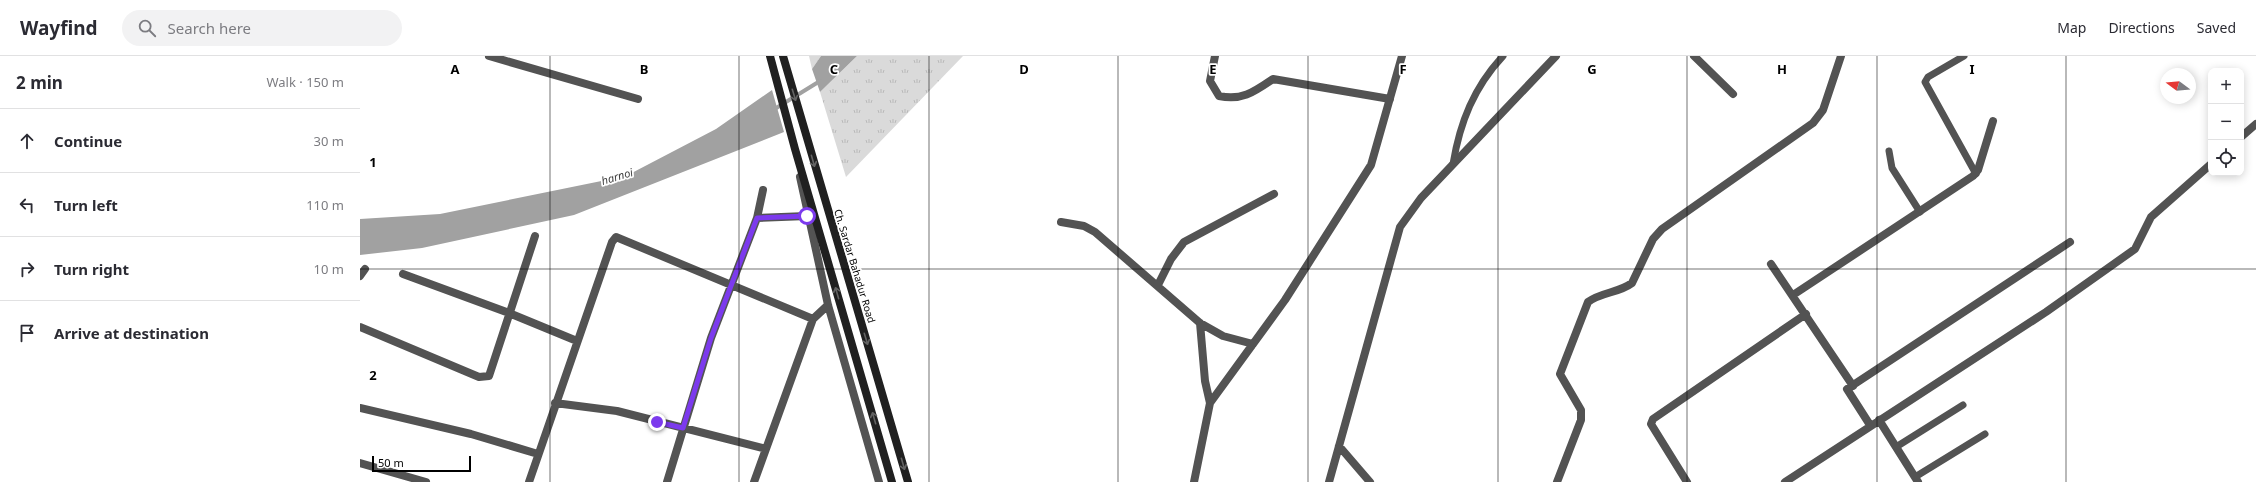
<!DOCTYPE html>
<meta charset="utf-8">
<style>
body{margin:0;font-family:"Noto Sans",sans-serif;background:#f2f2f3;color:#2b2b33}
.controls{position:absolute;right:12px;top:12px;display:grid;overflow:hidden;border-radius:8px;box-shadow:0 2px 10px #0003}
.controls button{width:36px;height:36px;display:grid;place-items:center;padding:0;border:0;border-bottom:1px solid #e1e1e2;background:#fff;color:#2b2b33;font:20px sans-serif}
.compass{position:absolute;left:1800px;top:12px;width:36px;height:36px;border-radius:50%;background:#fff;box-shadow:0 2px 10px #0003;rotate:286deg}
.scale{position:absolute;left:12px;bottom:10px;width:99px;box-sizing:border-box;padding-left:4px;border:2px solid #000;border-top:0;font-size:11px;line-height:14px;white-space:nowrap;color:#000;-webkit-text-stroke:3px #fff;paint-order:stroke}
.stop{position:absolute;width:12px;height:12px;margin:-9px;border:3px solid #7c3aed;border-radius:50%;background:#fff}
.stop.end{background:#7c3aed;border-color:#fff;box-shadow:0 1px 4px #0008}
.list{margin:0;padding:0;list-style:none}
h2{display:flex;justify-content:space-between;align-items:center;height:52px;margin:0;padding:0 16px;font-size:17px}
h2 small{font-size:13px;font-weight:400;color:#7c7c81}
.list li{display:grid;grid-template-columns:26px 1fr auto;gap:12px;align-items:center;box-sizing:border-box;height:64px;padding:0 16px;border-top:1px solid #e1e1e2}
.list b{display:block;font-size:15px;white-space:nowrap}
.list em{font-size:13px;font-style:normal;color:#7c7c81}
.icon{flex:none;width:22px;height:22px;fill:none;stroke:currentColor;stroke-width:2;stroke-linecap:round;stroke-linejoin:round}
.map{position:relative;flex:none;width:1896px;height:426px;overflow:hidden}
header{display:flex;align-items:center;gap:24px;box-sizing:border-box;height:56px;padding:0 20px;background:#fff;border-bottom:1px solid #e1e1e2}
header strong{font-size:19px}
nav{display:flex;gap:22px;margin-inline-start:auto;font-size:14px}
.search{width:280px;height:36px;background:#f2f2f3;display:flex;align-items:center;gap:10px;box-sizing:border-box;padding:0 14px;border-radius:22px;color:#7c7c81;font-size:15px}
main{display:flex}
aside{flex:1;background:#fff}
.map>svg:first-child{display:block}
.grass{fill:url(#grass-tufts)}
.water{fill:#a1a1a1}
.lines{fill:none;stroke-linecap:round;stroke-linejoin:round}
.stream{stroke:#a1a1a1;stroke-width:4}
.lane{stroke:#535353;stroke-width:7}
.street{stroke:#535353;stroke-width:8}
.secondary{stroke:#202020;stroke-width:8}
.oneway{stroke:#636363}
.route{stroke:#7c3aed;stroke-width:5}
.grid{fill:none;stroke:#000;stroke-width:1;stroke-opacity:0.55}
.labels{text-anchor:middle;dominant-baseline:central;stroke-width:3.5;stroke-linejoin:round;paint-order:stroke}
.street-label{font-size:10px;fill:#000;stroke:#fff}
.water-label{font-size:11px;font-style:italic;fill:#424242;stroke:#fff}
.grid-label{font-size:13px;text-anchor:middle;font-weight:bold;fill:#000;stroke:#fff;stroke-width:3.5;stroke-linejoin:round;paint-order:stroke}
</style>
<header>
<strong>Wayfind</strong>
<div class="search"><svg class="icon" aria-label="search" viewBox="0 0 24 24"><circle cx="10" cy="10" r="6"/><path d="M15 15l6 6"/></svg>Search here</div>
<nav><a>Map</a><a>Directions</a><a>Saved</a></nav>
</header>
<main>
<aside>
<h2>2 min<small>Walk · 150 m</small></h2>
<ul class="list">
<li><svg class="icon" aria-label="ahead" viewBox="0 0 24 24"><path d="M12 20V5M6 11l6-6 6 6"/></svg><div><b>Continue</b></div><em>30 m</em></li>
<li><svg class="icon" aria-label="left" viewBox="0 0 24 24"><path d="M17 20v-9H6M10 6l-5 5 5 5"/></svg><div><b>Turn left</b></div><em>110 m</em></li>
<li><svg class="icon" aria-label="right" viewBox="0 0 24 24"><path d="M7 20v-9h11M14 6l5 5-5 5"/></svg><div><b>Turn right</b></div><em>10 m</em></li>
<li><svg class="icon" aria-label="arrive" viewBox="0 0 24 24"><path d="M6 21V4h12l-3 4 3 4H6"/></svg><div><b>Arrive at destination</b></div></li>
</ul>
</aside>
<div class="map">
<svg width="1896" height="426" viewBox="0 0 1896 426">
<defs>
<pattern id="grass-tufts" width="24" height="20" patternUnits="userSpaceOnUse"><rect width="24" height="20" fill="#dadada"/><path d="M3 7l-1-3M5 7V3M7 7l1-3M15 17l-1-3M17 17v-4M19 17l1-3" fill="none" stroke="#b9b9b9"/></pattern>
</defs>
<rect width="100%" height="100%" fill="#fff"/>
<!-- grass -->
<path class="grass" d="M449,0H461L452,13Z
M497,0H603L486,121L460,36Z"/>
<!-- water -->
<path class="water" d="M461,0H497L460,36L452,13Z
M412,34L424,76L214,159L62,192L0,199V163L80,158L266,120L356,73Z"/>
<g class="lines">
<!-- stream -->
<path class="stream" d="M413,54L460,25"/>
<!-- lane -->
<path class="lane" d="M1604,0L1568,21L1565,26L1616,118
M1529,95L1532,112L1560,156
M1093,108C1100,66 1114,31 1143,0
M1536,391L1603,349
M1555,421L1625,378"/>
<!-- street -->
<path class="street" d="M129,0L278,43
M855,0L850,25L859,40C882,45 894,36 913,23L1030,43
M1334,0L1373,38
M1881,81L1896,68
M440,121L468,249L519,426
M397,162L447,160
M701,166L724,170L735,176L840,267L863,280L893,288
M1411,208L1493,330
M43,218L149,257L217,285
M0,220L5,213
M798,229L811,203L824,186L914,138
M1433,239L1613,120L1618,114L1633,65
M453,263L468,249
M840,267L845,325L850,347
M0,271L119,321L129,320L175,180
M195,347L257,355L406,393
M0,352L111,378L178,398
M1519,364L1558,426
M1510,369L1487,333L1710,186
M979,390L1010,426
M0,407L66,426
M169,426L252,186L256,181L453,263L394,426
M307,426L351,282L397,162L403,134
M834,426L850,347L925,244L1011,109L1042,0
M969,426L1040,171L1061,142L1196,0
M1197,426L1221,364V354L1200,318L1228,246C1241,236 1259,237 1272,227L1293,183L1302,173L1453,67L1463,54L1481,0
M1327,426L1291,368L1293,363L1446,258
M1425,426L1686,256L1775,193L1791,161L1851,108"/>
<!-- secondary -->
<path class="secondary" d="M410,0L435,93L532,426
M423,0L548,426"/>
</g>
<!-- one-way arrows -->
<defs><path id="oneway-shaft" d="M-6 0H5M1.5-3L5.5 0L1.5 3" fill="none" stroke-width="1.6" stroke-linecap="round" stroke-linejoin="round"/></defs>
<g class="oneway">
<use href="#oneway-shaft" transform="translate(434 39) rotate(73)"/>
<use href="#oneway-shaft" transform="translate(453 105) rotate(74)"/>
<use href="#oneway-shaft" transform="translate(477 237) rotate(-106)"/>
<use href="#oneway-shaft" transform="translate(506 283) rotate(73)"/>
<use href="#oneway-shaft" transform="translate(514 362) rotate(-106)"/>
<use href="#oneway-shaft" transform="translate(543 408) rotate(74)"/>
</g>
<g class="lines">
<!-- route -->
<path class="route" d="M297,366L323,372L351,282L397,162L447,160"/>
</g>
<!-- grid -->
<path class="grid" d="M190,0V426M379,0V426M569,0V426M758,0V426M948,0V426M1138,0V426M1327,0V426M1517,0V426M1706,0V426M0,213H1896"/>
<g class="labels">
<!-- street labels -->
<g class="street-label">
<text transform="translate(495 210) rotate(73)">Ch. Sardar Bahadur Road</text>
</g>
<!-- water labels -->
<g class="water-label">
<text transform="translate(257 120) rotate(-17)">harnoi</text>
</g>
</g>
<g class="grid-label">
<text x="95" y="18">A</text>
<text x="284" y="18">B</text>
<text x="474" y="18">C</text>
<text x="664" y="18">D</text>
<text x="853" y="18">E</text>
<text x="1043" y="18">F</text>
<text x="1232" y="18">G</text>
<text x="1422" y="18">H</text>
<text x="1612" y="18">I</text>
<text x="13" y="111">1</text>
<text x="13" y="324">2</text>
</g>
</svg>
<div class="controls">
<button>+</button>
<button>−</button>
<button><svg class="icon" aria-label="locate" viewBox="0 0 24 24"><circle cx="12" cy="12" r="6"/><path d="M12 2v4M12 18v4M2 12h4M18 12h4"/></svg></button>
</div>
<svg class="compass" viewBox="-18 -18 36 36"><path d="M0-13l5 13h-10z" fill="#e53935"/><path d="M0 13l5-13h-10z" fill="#7c7c81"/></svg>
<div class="scale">50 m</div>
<div class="stop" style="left:447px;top:160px"></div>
<div class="stop end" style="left:297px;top:366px"></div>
</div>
</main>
